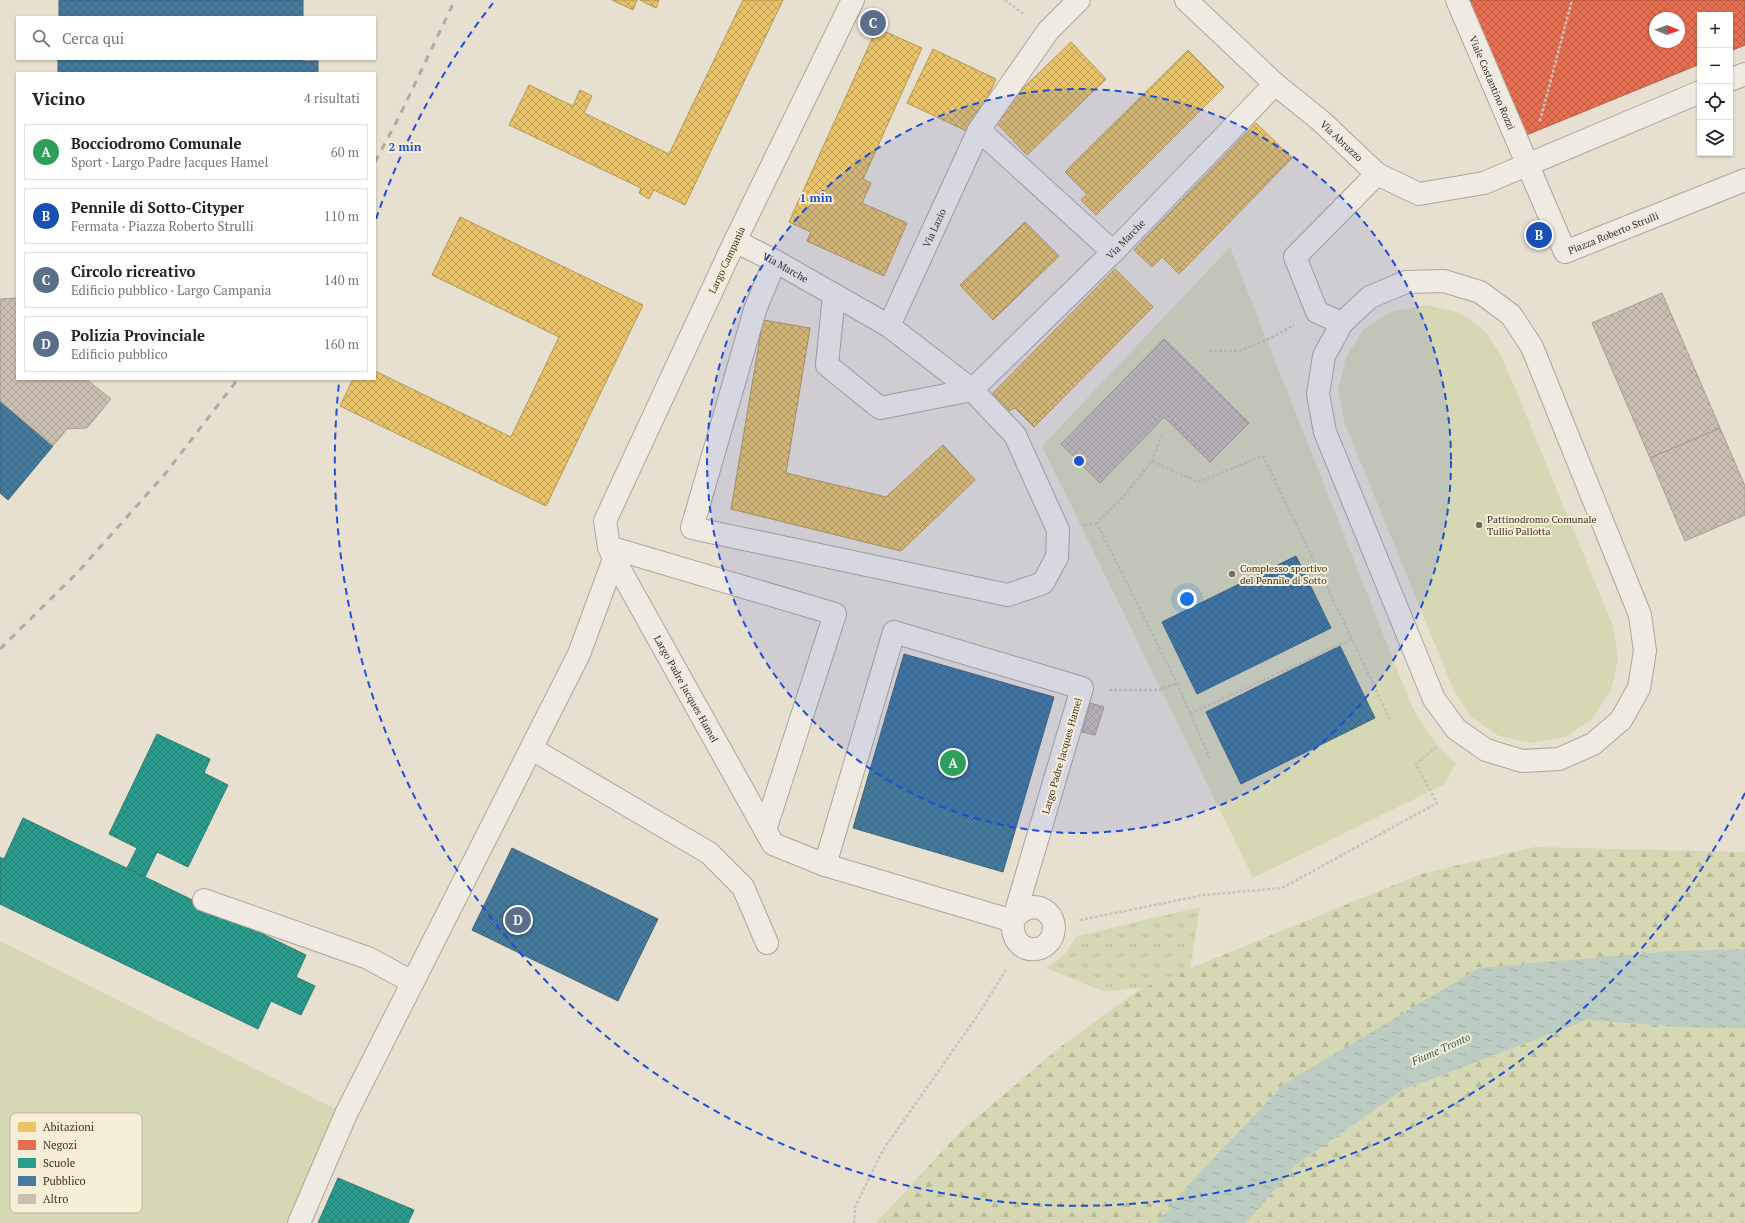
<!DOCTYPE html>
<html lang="it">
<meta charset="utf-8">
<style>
body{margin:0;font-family:"PT Serif",serif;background:#f2f2f2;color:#222}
.controls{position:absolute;right:12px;top:12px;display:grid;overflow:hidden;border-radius:0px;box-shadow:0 1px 3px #0004}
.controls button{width:36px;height:36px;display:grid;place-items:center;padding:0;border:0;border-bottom:1px solid #e0e0e0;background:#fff;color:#222;font:20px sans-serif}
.compass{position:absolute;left:1649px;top:12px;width:36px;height:36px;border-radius:50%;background:#fff;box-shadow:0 1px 3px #0004;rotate:91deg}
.you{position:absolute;left:1187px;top:599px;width:14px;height:14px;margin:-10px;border:3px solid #fff;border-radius:50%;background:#1a73e8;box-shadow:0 0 0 6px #1a73e833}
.badge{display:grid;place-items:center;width:26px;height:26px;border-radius:50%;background:#0b8043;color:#fff;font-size:13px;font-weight:700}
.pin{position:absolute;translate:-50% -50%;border:2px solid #fff;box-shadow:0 1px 4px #0006}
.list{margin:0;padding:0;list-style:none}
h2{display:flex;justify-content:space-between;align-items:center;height:52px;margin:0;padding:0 16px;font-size:17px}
h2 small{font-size:13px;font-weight:400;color:#767676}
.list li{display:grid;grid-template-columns:26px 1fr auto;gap:12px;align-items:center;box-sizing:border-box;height:56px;margin:0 8px 8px;padding:0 8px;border:1px solid #e0e0e0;border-radius:0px}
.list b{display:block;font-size:15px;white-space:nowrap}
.list p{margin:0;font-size:13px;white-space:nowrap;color:#767676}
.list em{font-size:13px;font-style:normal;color:#767676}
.icon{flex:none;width:22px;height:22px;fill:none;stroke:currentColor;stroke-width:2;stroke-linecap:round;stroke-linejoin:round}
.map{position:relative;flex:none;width:1745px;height:1223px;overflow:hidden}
.search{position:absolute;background:#fff;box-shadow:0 1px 3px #0004;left:16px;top:16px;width:360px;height:44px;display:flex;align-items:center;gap:10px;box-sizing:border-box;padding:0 14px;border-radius:0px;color:#767676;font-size:15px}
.panel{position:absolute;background:#fff;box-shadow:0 1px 3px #0004;left:16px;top:72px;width:360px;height:308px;border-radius:0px}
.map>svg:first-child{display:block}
.green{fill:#d6d7b3}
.forest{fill:url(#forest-firs)}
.park{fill:url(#park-tufts)}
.water{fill:url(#water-ripples)}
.homes{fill:url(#homes-cross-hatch);stroke:#b59754;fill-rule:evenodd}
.shops{fill:url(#shops-cross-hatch);stroke:#b45c42;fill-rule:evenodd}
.schools{fill:url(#schools-cross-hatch);stroke:#307c6e}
.public{fill:url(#public-cross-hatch);stroke:#436478}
.building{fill:url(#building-cross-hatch);stroke:#a89c90}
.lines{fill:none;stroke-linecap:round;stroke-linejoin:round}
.minor-casing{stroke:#ada599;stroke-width:24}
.path{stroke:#c8c2b9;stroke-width:2.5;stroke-dasharray:3 2;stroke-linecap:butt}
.minor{stroke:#efebe3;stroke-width:22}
.rail{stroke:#afaaa2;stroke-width:3;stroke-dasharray:7 7;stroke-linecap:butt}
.ring{fill:none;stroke:#1d4ed8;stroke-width:2;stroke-dasharray:7 5}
.poi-dot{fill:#786c5e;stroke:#f7eed8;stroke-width:1.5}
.labels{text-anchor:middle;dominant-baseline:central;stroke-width:4;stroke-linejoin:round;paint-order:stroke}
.street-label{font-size:10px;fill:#3d2e20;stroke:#f7eed8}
.poi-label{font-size:10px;fill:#3d2e20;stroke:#f7eed8;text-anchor:start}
.water-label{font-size:11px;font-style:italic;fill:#2f5d5a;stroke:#f7eed8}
.key{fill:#f7eed8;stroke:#bfb4a1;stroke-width:1}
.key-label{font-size:11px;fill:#3d2e20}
.centre{fill:#1d4ed8;stroke:#f7eed8;stroke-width:2}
.ring-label{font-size:12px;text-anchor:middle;font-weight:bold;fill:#1d4ed8;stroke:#f7eed8;stroke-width:4;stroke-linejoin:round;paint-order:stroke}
</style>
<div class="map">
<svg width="1745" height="1223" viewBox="0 0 1745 1223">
<defs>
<pattern id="forest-firs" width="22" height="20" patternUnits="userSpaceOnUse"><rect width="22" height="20" fill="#d6d7b3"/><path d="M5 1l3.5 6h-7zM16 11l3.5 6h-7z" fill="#b9b99a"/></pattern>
<pattern id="park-tufts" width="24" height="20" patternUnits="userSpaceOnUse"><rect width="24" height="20" fill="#d6d7b3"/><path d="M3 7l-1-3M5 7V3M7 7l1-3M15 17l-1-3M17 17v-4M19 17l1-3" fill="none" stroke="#b9b99a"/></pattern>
<pattern id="water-ripples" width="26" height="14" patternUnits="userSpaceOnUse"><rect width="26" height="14" fill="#bcccc2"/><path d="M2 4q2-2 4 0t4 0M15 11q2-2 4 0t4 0" fill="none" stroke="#a2b0a6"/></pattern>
<pattern id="homes-cross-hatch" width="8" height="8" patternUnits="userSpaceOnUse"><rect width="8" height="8" fill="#e9c46a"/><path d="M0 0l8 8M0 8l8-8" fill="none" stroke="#bea057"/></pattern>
<pattern id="shops-cross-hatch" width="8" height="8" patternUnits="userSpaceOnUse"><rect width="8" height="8" fill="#e76f51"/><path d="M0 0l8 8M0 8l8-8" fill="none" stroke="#bc5c43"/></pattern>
<pattern id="schools-cross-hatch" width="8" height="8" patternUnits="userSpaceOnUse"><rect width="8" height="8" fill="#2a9d8f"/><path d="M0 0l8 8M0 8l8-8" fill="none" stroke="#258074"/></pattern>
<pattern id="public-cross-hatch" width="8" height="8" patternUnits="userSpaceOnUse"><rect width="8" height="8" fill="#457b9d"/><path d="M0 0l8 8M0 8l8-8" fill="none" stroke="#3b6580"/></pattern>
<pattern id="building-cross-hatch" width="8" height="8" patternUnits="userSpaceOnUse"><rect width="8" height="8" fill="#cbbfb2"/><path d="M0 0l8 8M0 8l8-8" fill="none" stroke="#afa499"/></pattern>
</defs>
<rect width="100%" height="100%" fill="#e7e0d1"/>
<!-- green -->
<path class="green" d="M1230,247L1410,702C1423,728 1434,744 1456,763L1443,785L1253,878L1042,446Z
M1425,305L1460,313L1485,331L1503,359L1613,626L1618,659L1611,690L1592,719L1566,737L1531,743L1499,736L1471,717L1454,691L1345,424L1338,390L1346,357L1364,329L1391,312Z
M0,941L337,1110L286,1223H0Z"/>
<!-- forest -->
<path class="forest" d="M1535,847L1745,852V949L1674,951L1284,1084L1187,1186L1158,1223H876L961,1131L1060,1047L1142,988L1421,874Z
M1587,1020L1692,1028H1745V1223H1246L1296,1165L1403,1090Z"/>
<!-- park -->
<path class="park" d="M1200,907L1190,969L1142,988L1103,991L1046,968L1065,954L1077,936Z"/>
<!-- water -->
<path class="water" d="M1745,949V1028H1692L1587,1020L1403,1090L1296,1165L1246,1223H1158L1187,1186L1284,1084L1479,968L1674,951Z"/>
<!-- homes -->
<path class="homes" d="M612,0H637L633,10Z
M640,0H659L656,8Z
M743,0H783L685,205L654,190L649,199L639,193L641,188L509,125L529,85L573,106L580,90L592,96L584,113L669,154Z
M1668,0H1745V45L1730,50V15H1700V62L1655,79L1630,15ZM1655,18H1679V42H1655Z
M877,28L922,48L863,179L871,183L862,203L907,223L884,276L807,241L811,232L789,222Z
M1071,42L1106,79L1027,155L992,118Z
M933,49L996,79L971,133L907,103Z
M1188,50L1224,87L1096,215L1081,200L1087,194L1065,172Z
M1256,123L1292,158L1179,274L1162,257L1152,267L1134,250Z
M460,217L643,305L546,506L340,406L353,379H375V371L511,437L559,337L432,275Z
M1025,222L1059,256L993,320L960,285Z
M1115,269L1153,307L1034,427L1015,408L1006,412L990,396Z
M763,320L810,328L786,473L886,497L943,445L975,480L901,551L731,509Z"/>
<!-- shops -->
<path class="shops" d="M1464,0H1745V45L1730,51V15H1700V64L1519,138ZM1655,18H1679V42H1655Z"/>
<!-- schools -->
<path class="schools" d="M157,734L210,759L204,773L228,785L188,867L157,852L145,877L127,868L137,848L109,834Z
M23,818L306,955L296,977L315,986L301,1015L271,1001L258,1029L0,904V857L4,859Z
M338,1178L414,1210L408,1223H318Z"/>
<!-- public -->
<path class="public" d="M59,0H303V17H59Z
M58,59H302V61H318V73H58Z
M0,401L53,446L8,500L0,493Z
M1296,556L1331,628L1197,694L1162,622Z
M1340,646L1375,718L1241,784L1206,712Z
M904,654L1054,697L1003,872L853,828Z
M512,848L658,919L618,1001L472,930Z"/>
<!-- building -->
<path class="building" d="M1662,293L1720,428L1650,458L1592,323Z
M17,298V379H86L111,399L87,428L67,429L53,446L0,401V299Z
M1164,339L1249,423L1210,462L1164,417L1100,483L1061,444Z
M1720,428L1745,486V515L1685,541L1650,458Z
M1090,703L1104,707L1095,735L1082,732Z"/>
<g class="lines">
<!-- minor casing -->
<g class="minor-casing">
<g id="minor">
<path id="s1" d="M853,0L735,241L605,521L609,547L614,559L773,844L825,865L1013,921"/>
<path id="s2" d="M1186,0L1275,84L1321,121L1377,174L1419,194L1484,183L1700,92"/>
<path id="s3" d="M1457,0L1565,252L1745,180"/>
<path d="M1730,80L1745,74"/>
<path d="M979,130L1113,252"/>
<path id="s4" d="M735,241L775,261L889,326L972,390L1113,252L1275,84"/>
<path d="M775,261L755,310L692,528L1008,595L1043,583L1057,557L1058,530L1015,435L972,390L880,408L827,365L834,295"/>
<path d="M1444,281L1480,292L1511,315L1532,347L1640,615L1645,651L1639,688L1621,720L1593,744L1559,759L1522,761L1486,750L1456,729L1434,699L1325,432L1318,394L1324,356L1342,323L1370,297L1406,282Z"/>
<path d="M1342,323L1317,312L1295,257L1377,174"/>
<path id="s5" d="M889,326L979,130L1048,31L1079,0"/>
<path d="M609,547L835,614L765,830"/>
<path d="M532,749L709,853L743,887L767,943"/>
<path d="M825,865L894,632L1082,688L1013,921C1009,957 1052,958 1054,928C1054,922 1051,916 1047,912C1034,902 1020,909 1013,921"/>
<path d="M204,900L368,958L412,982"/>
<path d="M299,1223L346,1114L579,654L614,559"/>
</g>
</g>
<!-- path -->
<path class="path" d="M1005,0L1025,15
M1540,121L1572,0
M1209,351H1239L1267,340L1294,325
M1152,461L1163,432
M1084,525L1097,523
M1109,690H1159L1177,683
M1190,714L1352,639
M1210,759L1177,683L1097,523L1123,497L1152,461L1198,482L1263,456L1352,639L1390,720
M1080,920L1204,895L1282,888L1437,803L1416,764L1436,747
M854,1223L855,1207L883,1150L978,1015L1007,968"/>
<!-- minor -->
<use href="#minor" class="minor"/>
<!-- rail -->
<path class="rail" d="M375,162L399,117L455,0
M0,649L79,571L165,474L238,379"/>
</g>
<!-- distance rings -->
<circle cx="1079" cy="461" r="372" fill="#1d4ed8" fill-opacity=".12"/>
<g class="ring">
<circle cx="1079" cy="461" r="372"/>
<path d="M1745 793A744 744 0 0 1 339 383M376 219A744 744 0 0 1 493 3"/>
</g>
<!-- markers -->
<g class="poi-dot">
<circle cx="1479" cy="525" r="4"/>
<circle cx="1232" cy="574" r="4"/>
</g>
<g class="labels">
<!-- street labels -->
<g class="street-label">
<text stroke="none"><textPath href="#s3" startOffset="90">Viale Costantino Rozzi</textPath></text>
<text stroke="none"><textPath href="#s2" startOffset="210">Via Abruzzo</textPath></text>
<text stroke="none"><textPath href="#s5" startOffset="108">Via Lazio</textPath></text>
<text stroke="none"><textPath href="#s3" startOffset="326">Piazza Roberto Strulli</textPath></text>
<text stroke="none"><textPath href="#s4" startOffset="496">Via Marche</textPath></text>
<text transform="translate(727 260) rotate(-65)">Largo Campania</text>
<text stroke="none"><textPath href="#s4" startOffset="57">Via Marche</textPath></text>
<text stroke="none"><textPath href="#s1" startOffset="765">Largo Padre Jacques Hamel</textPath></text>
<text transform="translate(1062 756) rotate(-74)">Largo Padre Jacques Hamel</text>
</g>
<!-- poi labels -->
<g class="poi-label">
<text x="1487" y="519">Pattinodromo Comunale<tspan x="1487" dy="12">Tullio Pallotta</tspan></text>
<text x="1240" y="568">Complesso sportivo<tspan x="1240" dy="12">del Pennile di Sotto</tspan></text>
</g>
<!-- water labels -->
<g class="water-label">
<text transform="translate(1441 1049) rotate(-24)">Fiume Tronto</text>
</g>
</g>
<!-- legend -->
<rect x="10" y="1113" width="132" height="100" rx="6" class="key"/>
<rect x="18" y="1122" width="18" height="10" fill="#e9c46a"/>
<rect x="18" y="1140" width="18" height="10" fill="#e76f51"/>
<rect x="18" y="1158" width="18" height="10" fill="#2a9d8f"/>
<rect x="18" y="1176" width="18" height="10" fill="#457b9d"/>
<rect x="18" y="1194" width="18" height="10" fill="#cbbfb2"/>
<g class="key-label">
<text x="43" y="1131">Abitazioni</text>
<text x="43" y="1149">Negozi</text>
<text x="43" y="1167">Scuole</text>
<text x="43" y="1185">Pubblico</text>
<text x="43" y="1203">Altro</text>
</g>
<circle cx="1079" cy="461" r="6" class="centre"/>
<g class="ring-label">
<text x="405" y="151">2 min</text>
<text x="816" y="202">1 min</text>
</g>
</svg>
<div class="controls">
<button>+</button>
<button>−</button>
<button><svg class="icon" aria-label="locate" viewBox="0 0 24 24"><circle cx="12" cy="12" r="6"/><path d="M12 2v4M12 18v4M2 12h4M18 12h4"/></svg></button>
<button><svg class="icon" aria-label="layers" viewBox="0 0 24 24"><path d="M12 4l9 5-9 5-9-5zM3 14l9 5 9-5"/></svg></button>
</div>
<svg class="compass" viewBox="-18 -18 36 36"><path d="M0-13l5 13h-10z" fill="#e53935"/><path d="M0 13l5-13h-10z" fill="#767676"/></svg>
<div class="you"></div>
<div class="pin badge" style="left:953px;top:763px;background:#2e9e5b">A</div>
<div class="pin badge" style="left:1539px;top:235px;background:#1a4fb4">B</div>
<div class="pin badge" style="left:873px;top:23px;background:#5c6f8a">C</div>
<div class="pin badge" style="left:518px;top:920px;background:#5c6f8a">D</div>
<div class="search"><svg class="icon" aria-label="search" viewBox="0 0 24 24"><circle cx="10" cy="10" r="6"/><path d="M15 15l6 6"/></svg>Cerca qui</div>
<section class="panel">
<h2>Vicino<small>4 risultati</small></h2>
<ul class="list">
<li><span class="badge" style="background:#2e9e5b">A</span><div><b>Bocciodromo Comunale</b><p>Sport · Largo Padre Jacques Hamel</p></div><em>60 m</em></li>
<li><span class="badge" style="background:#1a4fb4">B</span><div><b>Pennile di Sotto-Cityper</b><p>Fermata · Piazza Roberto Strulli</p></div><em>110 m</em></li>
<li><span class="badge" style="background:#5c6f8a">C</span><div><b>Circolo ricreativo</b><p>Edificio pubblico · Largo Campania</p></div><em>140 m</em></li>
<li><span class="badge" style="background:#5c6f8a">D</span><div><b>Polizia Provinciale</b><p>Edificio pubblico</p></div><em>160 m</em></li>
</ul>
</section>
</div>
